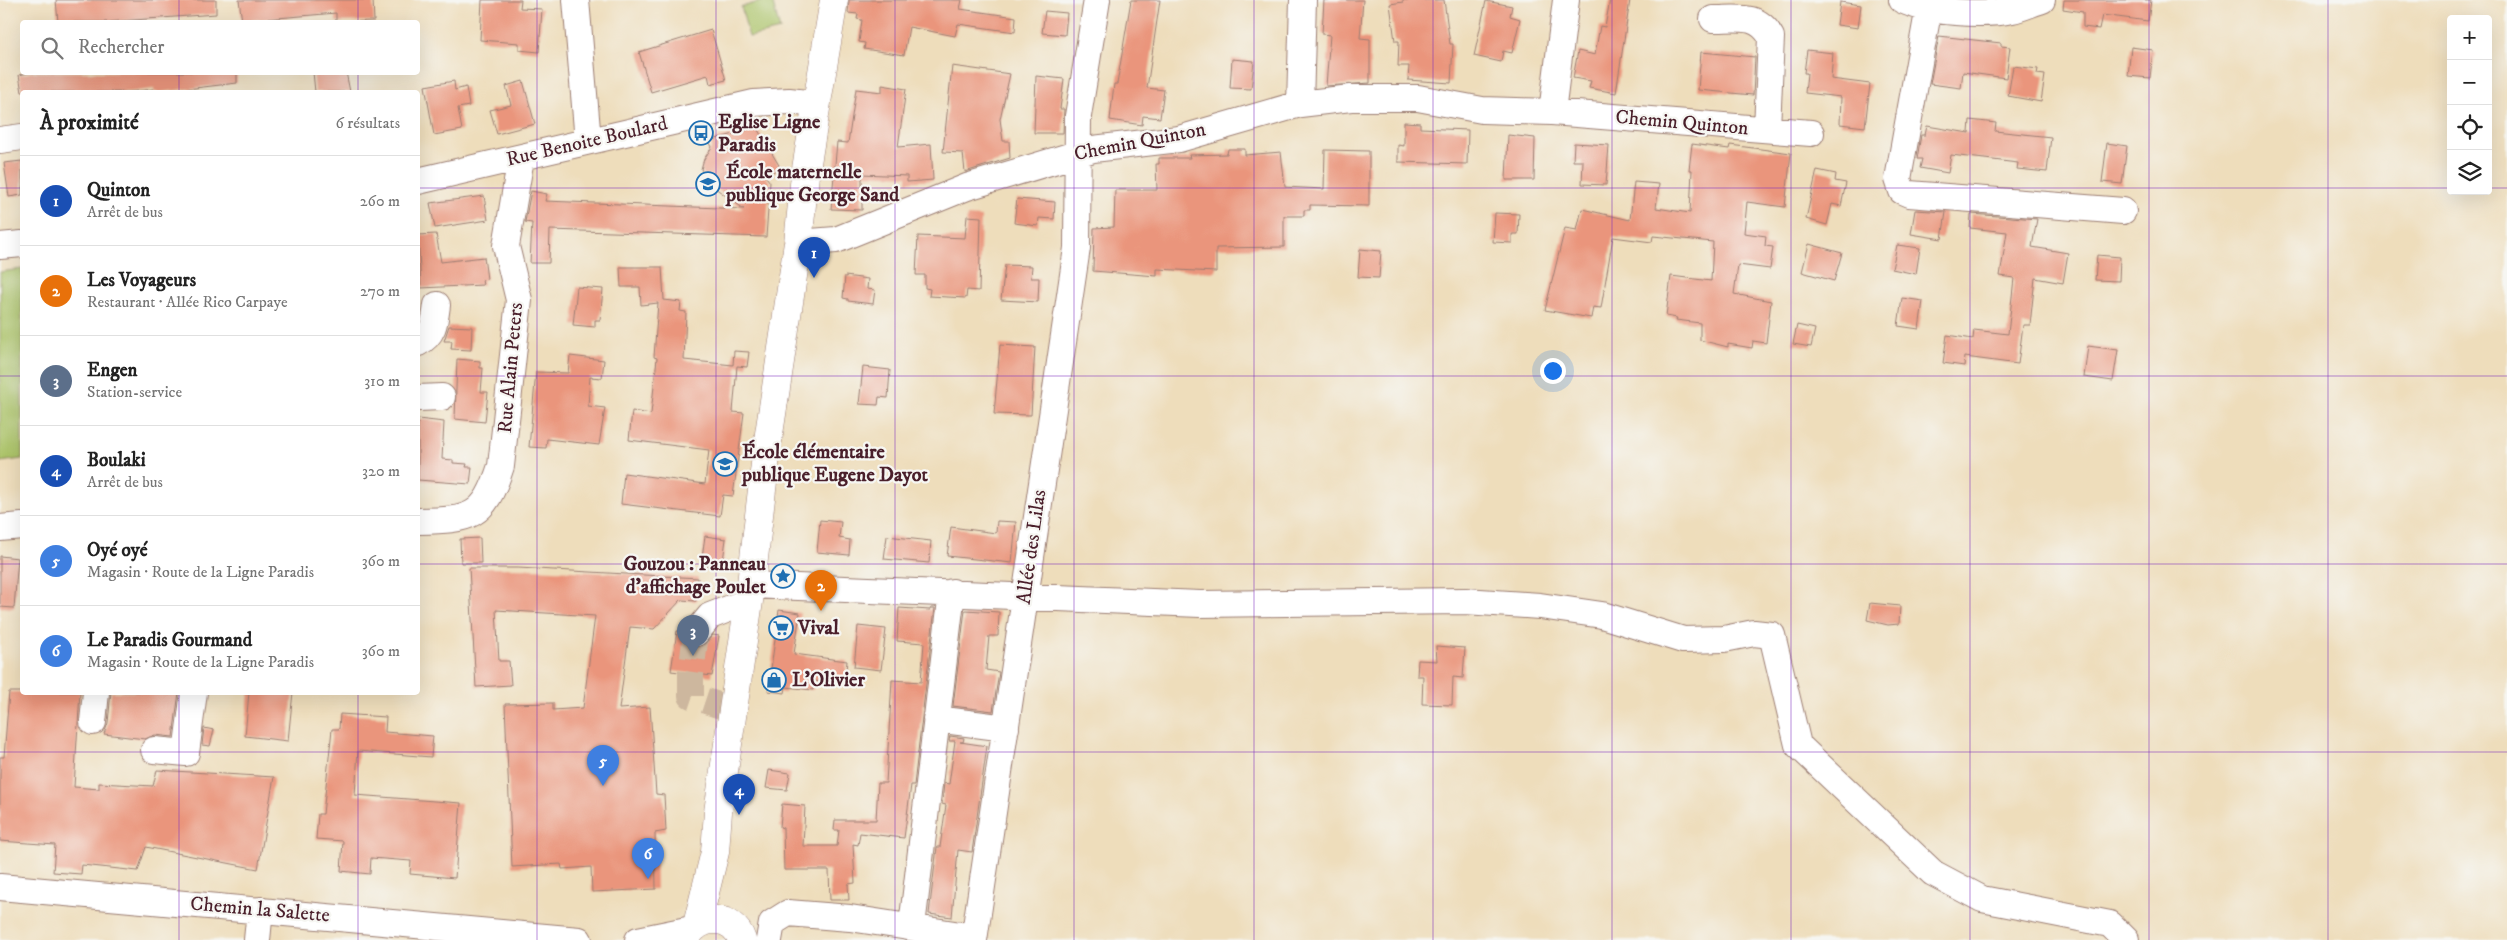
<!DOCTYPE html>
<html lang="fr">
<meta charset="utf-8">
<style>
body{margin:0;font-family:"IM FELL DW Pica",serif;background:#f2f2f2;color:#222}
.controls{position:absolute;right:15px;top:15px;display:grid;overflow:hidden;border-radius:5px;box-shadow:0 5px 20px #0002}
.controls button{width:45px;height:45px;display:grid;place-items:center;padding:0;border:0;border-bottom:1px solid #e0e0e0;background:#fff;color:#222;font:25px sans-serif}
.you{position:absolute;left:1552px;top:370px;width:18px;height:18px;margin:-12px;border:4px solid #fff;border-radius:50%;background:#1a73e8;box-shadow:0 0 0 8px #1a73e833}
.badge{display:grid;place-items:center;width:32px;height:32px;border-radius:50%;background:#111827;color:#fff;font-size:16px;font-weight:700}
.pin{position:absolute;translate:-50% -41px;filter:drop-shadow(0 1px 2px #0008)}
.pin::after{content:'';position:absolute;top:26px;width:18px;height:15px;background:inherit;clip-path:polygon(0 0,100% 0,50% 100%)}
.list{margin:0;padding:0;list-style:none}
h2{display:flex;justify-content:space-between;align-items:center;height:65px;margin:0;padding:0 20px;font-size:21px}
h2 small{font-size:16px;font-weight:400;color:#767676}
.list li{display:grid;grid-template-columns:32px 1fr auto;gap:15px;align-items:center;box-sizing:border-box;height:90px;padding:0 20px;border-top:1px solid #e0e0e0}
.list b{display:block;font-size:19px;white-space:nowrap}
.list p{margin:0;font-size:16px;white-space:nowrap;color:#767676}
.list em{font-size:16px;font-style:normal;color:#767676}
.icon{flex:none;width:28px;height:28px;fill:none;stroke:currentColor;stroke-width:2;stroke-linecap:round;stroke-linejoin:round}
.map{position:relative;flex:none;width:2507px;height:940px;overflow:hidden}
.search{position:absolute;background:#fff;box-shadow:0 5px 20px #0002;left:20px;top:20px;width:400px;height:55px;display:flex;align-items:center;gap:12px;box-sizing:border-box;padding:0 18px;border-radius:5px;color:#767676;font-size:19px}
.panel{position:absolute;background:#fff;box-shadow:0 5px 20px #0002;left:20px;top:90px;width:400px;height:605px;border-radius:5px}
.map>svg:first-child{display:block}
.green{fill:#abc368;stroke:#7a714a}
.building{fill:#ea957c}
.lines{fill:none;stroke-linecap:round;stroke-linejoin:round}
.minor-tunnel{stroke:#cdb79e;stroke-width:26;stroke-dasharray:26 13;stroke-linecap:butt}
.minor-casing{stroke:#9c7e73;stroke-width:28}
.major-casing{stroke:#9c7e73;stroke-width:29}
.minor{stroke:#fff;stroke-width:26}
.major{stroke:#fff;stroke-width:28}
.grid{fill:none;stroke:#7b2cbf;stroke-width:1;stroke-opacity:0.55}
.labels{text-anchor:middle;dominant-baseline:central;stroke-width:4.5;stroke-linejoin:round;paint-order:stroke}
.poi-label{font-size:20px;font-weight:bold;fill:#4a1f2b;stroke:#f6f6f2;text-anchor:start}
.street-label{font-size:20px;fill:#4a1f2b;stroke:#f6f6f2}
</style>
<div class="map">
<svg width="2507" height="940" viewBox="0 0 2507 940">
<rect width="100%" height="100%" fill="#f6f6f2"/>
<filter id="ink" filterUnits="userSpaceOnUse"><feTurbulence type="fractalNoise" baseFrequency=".02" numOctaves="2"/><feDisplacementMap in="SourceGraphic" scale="10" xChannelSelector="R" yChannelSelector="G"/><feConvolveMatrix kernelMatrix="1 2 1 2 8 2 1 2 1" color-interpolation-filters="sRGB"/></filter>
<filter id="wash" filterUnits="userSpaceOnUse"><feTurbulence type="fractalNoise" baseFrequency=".0096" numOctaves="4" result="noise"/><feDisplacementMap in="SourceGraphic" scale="20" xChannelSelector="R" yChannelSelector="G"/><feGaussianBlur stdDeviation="1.12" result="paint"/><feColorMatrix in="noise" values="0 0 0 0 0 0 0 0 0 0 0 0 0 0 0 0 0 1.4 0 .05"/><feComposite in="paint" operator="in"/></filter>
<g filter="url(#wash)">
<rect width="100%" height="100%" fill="#edb"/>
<!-- green -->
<path class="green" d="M767,0H772L780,30L749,37L741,7Z
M22,269V459L0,462V272Z"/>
<g id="blocks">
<!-- building -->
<path class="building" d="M56,0H216V14L106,22H58Z
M239,0H373L374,21L336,22V13L242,21Z
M482,0H521L520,8L542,9L539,52L519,50V43L480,40Z
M849,0H962L960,9L1016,17L1015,32L958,24L955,36L909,27L904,55L864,49L865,43L859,42L862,20L857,19L858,14L848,13Z
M1131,0H1160L1147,88L1164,90L1160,118L1143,116L1142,125L1110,120L1114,84H1117Z
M1324,0H1363L1360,38L1370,39V83L1326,86L1330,35L1322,34Z
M1403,0H1444L1450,44H1453L1451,83L1408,80L1409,66H1398L1399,41H1395L1390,4L1403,2Z
M1610,0H1630L1616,93L1589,88L1591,81L1573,78L1578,51L1595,55L1600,26L1605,27Z
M2064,0H2151L2148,21L2102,15L2099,29L2083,27V12L2063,9Z
M1486,1L1512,6L1510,16L1520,19L1512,53L1503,51L1501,62L1474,56Z
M1840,2L1861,5L1858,28L1837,25Z
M1045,11L1067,13L1065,35L1042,33Z
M711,30L726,80L710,84L708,75L651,92L639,52Z
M1939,36L2001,43V46L2010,47L2006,78L1963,72L1961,88L1930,84Z
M2131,47L2153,50L2150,78L2128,76Z
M1807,50L1833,53L1831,79L1870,84L1865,127L1840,124L1841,97L1805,93L1807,73H1804Z
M1701,52L1755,57L1753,95L1698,90Z
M1232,59L1254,61L1251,89L1230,88Z
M952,66L1010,74L1000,119L1003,141H1009L1010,158L965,172L963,153L943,152Z
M2013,66L2038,69L2037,74L2045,75L2041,102L2008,96Z
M32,72H237V83L161,92H154V89L129,92H22L19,75Z
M313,72H346L350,92H315Z
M1036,76L1064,79L1060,109H1064L1063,133H1034Z
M454,81L455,90L466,87L469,106L458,108L462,130L434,135L425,86Z
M523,81L535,124L497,134L490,110L511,105L506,86Z
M882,85L906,89L898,147L931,144L933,180L907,182V176L862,174V210L831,209L837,142L848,143L856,89L882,92Z
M1970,120L1996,123L1995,131L2051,137L2047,172L2017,169L2018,163L1951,155L1948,173L1920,168L1922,159H1917L1921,135H1925L1927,126L1969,133Z
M1404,122L1420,123V128L1468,130L1467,164L1398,162V145L1404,146Z
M755,125L780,167L766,177L770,182L766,237L550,230L549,263H530L532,223L525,222L531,191L547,194L545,201L744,209L707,182L701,169L704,159L712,147L709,141L745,131Z
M1508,135L1535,138L1534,180H1506Z
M1574,143L1609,145L1606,185L1582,184L1583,161H1573Z
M2107,143L2127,146L2122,184L2102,182Z
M1692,144L1729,149L1730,145L1791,153L1785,207L1747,202L1744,233L1766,236L1765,246L1773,247L1770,269L1738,265L1734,294L1771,301L1766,343L1753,341L1752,348L1728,344V347L1700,340V323L1676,320L1677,318L1666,316L1671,276L1711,281L1713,242L1653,236L1652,242L1613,237L1601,308L1593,307L1591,318L1545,310L1565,228L1577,230L1582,209L1630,220L1634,182L1659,184L1656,208L1690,213L1692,170H1689Z
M1228,149H1245V155L1281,152L1285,187L1324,189L1325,150L1369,151V206L1310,205V210H1304V216H1284V247L1216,248V272L1157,269V276L1093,271L1094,228L1114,227L1115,190H1157L1156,164H1159V158H1190L1189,155L1227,154Z
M22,161V195L9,197L4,163Z
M1817,170L1836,174L1835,181L1846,183L1841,206L1832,204L1827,225L1806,219Z
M484,196L488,220L435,228L430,203Z
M1017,199L1055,202L1054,219L1039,218L1038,226L1014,223Z
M1915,210L1946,212L1942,239L1911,234Z
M1495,213L1519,214L1518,234H1512V243L1493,242Z
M1971,214L2037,219L2032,247L2068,253L2063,283L2035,278L2030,325H2023L2018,364L1965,357L1964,366L1943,363L1947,335L1973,339L1974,330L2008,334L2014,278L2000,276L2007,232L1970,228Z
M967,216L981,217L979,291L967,290L966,298L929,296L930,289L925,288V275H916L918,236L965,238Z
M436,234L441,262L484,257L487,279L482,280L483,285L421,288L418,235Z
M1809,244L1842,253L1834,281L1802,272Z
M1897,245L1920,248L1916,274L1892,269Z
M1360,249L1381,251L1379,278L1358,277Z
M2097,255L2120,257L2119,281L2095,280Z
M1005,265L1032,266L1031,278H1039L1038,302L1001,300Z
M620,267H662L664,300L681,302L680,311L686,312L684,360L733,365L734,351L749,352L747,367L737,366L733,412L744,413L733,496L723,495L720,516L621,504L624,473L705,484L709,450L629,440L632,411L651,414L657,358L654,357L658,303L641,305L640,287H621Z
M845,276L868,279L867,289L875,290L873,304L848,301V299L843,298Z
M577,287L603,289L600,320H595V327L573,325Z
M1902,298L1923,301L1919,329L1898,326Z
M1797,325L1815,329L1811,347L1793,344Z
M449,326L472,327L471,350L451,349L452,341H444Z
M1000,345L1035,347L1031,415L994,414Z
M2088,346L2118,350L2113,381L2084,377Z
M570,356L604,360L602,378L590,377L588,406L605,408L599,445L547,439L546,448L529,447L536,372L568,373Z
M457,359L480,361V368H483L481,392H488L485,422L455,419Z
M863,367L890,370L888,398L879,397L878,405L859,404Z
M418,419L444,422L442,459L453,460V463L467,464L466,467H472L470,484L418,480Z
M820,520L841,522L839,538L850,540L849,555L817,552Z
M997,521L1016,522L1012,563L947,556L951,527L996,533Z
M705,536L726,539L722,568L701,565Z
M887,536L931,541L929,563L884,559Z
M480,538L481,563H461L460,539Z
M0,556L18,558L14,608L0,607Z
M469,568H518L698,578L696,601L681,600L654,629L630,627L619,709L650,707L656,794L664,795L666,831L655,833L656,889L592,892L591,867L562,869L561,864L512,867L505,704L553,703V710L583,708L595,616L496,610L499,661H509L511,685L476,687Z
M1870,603L1900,606L1899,624L1888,625L1867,620Z
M899,608L930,610L931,608H935L914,785H911L904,838L860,833L858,845L853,844L855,883L848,884L849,900H830L829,870H784L783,828L780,827L782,804L805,806L803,846H837L839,830H834L835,820H876L878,783H886L892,680L921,682L924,643L897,641Z
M779,610L800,613L794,654L847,661L845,680H830V683L814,681L813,690L786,687L785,693L768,691Z
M965,610L999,612L998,636H989L986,670L999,672L993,711L953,706Z
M858,626L886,629L881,670L854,667Z
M677,631H681L686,644L694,648L702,647L713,635L719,636L712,676L671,671Z
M1436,646L1465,648L1463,678L1453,677L1452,705L1422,704L1423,676H1417L1418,660L1437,661Z
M9,692H80L74,787L99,789V783L153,786L157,770L274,777L258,869L146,847L138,871L82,865L81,874L53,872L55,845L0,841V757H4Z
M111,692H179L173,737L155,735L145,739L104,734L108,723Z
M249,692H293L288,741L245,736Z
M340,714L386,717L385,732L433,736L431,757L358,751L355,795L461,803L455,878L410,874L411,861L371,858L370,874L341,871L343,841L316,839L318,814H323L332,729H339Z
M204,728L214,730L210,746L202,745Z
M950,736L964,738L963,742H960L987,746L972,852L958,850L952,917L929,914L937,847H940L946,805L942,804L944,783L949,784L955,741H949Z
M769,770L790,773L787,790L766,788Z"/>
</g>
</g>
<g filter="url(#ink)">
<use href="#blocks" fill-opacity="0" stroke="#9c7e73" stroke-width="1"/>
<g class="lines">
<!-- minor-tunnel -->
<path class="minor-tunnel" d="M696,633L691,674V696L733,710"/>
<!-- minor casing -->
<g class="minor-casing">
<path id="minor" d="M576,0L588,141
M1902,0C1929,13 1983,16 2012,10C2022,8 2032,3 2042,0
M1929,7L1898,179L1902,191L1909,194L2123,211
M1713,19C1737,19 1758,13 1771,37L1767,129
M1300,104L1303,0
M1552,112L1566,0
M0,140L22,137
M418,181L754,103L789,101L816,104
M798,243L836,240L967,187L1093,149L1179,139L1300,104L1351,98H1418L1482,110L1552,112L1811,133
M0,246L22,244
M418,343C434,335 435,321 437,305
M418,398L442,397
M418,521C470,520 484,519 501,466L519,300L506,246L521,158
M0,528L22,526
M752,585L1200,604L1465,601L1540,606L1602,615L1683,640L1724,639L1754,633L1772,635L1798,745L1933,873L1982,899L2110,924L2126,940
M696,633L710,616L749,601
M936,719L1006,728
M93,722L96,692
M154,750L186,753L194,692
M0,887L579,940
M912,926L952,592
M257,940L260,910
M638,940L692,929
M769,940L772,923L788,913L850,918L974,937
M974,940L1077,248L1078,116L1097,0"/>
</g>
<!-- major casing -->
<g class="major-casing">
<path id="major" d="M697,925L715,852L718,812L749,601L767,447L798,243L805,175L834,0
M687,936C701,914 733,914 742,940"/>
</g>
<!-- minor -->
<use href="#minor" class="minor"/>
<!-- major -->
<use href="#major" class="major"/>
</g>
</g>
<!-- grid -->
<path class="grid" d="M179,0V22M358,0V22M537,0V940M716,0V940M895,0V940M1074,0V940M1254,0V940M1433,0V940M1612,0V940M1791,0V940M1970,0V940M2149,0V940M2328,0V940M179,72V92M358,72V92M0,188H22M418,188H2451M2488,188H2507M0,376H22M418,376H2507M0,564H22M418,564H2507M179,692V940M358,692V940M0,752H2507"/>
<!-- icons -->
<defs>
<g id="bus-ring" transform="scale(1.25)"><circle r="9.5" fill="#f6f6f2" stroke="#1f6fb2" stroke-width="1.5"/><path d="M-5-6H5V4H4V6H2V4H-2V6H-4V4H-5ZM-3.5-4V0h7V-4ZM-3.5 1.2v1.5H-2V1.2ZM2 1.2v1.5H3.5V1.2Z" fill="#1f6fb2"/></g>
<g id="school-ring" transform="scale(1.25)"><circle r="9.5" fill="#f6f6f2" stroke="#1f6fb2" stroke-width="1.5"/><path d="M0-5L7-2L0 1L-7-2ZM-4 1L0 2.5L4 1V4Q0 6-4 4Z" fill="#1f6fb2"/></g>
<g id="sight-ring" transform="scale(1.25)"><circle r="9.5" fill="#f6f6f2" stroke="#1f6fb2" stroke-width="1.5"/><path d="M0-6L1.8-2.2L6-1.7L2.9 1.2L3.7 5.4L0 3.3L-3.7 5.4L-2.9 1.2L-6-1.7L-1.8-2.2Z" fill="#1f6fb2"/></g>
<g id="supermarket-ring" transform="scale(1.25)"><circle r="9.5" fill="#f6f6f2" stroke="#1f6fb2" stroke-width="1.5"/><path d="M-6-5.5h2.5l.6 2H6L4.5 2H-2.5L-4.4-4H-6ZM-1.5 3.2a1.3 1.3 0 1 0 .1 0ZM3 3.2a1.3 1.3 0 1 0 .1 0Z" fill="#1f6fb2"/></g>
<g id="shop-ring" transform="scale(1.25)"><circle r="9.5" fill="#f6f6f2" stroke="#1f6fb2" stroke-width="1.5"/><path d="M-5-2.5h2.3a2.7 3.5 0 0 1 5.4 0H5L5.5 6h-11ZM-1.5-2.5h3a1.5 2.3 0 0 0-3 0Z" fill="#1f6fb2"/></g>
</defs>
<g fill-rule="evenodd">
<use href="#bus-ring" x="701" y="133"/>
<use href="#school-ring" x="708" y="184"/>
<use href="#school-ring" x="725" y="464"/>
<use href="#sight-ring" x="783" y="576"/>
<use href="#supermarket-ring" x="781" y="628"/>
<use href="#shop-ring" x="774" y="680"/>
</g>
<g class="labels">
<!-- poi labels -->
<g class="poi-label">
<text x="718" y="122">Eglise Ligne<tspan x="718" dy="23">Paradis</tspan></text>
<text x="726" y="172">École maternelle<tspan x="726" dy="23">publique George Sand</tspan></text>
<text x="742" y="452">École élémentaire<tspan x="742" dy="23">publique Eugene Dayot</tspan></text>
<text x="766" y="564" text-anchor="end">Gouzou : Panneau<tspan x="766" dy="23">d'affichage Poulet</tspan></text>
<text x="798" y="628">Vival</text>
<text x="792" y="680">L'Olivier</text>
</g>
<!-- street labels -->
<g class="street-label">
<text transform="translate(1682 123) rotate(5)">Chemin Quinton</text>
<text transform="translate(587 142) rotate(-13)">Rue Benoite Boulard</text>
<text transform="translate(1140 142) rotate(-11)">Chemin Quinton</text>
<text transform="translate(511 368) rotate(-85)">Rue Alain Peters</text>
<text transform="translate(1032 547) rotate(-82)">Allée des Lilas</text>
<text transform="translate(260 910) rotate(5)">Chemin la Salette</text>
</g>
</g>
</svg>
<div class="controls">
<button>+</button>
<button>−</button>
<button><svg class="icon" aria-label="locate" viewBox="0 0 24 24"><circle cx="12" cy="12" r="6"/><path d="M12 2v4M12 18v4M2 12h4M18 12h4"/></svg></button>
<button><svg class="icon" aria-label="layers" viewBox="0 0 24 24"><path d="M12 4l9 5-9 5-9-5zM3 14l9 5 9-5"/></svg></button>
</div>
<div class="you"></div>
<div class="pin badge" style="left:814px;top:278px;background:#1a4fb4">1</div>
<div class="pin badge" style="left:821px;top:611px;background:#e8710a">2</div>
<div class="pin badge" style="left:693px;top:656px;background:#5c6f8a">3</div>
<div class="pin badge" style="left:739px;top:815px;background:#1a4fb4">4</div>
<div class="pin badge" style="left:603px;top:786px;background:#3f7fe0">5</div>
<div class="pin badge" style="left:648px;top:879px;background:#3f7fe0">6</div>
<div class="search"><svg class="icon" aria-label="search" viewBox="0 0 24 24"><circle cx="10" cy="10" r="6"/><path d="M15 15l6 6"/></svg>Rechercher</div>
<section class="panel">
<h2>À proximité<small>6 résultats</small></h2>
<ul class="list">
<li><span class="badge" style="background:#1a4fb4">1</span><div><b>Quinton</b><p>Arrêt de bus</p></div><em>260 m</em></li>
<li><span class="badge" style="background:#e8710a">2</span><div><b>Les Voyageurs</b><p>Restaurant · Allée Rico Carpaye</p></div><em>270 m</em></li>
<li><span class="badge" style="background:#5c6f8a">3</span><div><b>Engen</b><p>Station-service</p></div><em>310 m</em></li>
<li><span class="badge" style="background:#1a4fb4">4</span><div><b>Boulaki</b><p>Arrêt de bus</p></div><em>320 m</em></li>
<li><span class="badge" style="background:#3f7fe0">5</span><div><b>Oyé oyé</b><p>Magasin · Route de la Ligne Paradis</p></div><em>360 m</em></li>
<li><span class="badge" style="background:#3f7fe0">6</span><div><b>Le Paradis Gourmand</b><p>Magasin · Route de la Ligne Paradis</p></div><em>360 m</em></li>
</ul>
</section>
</div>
